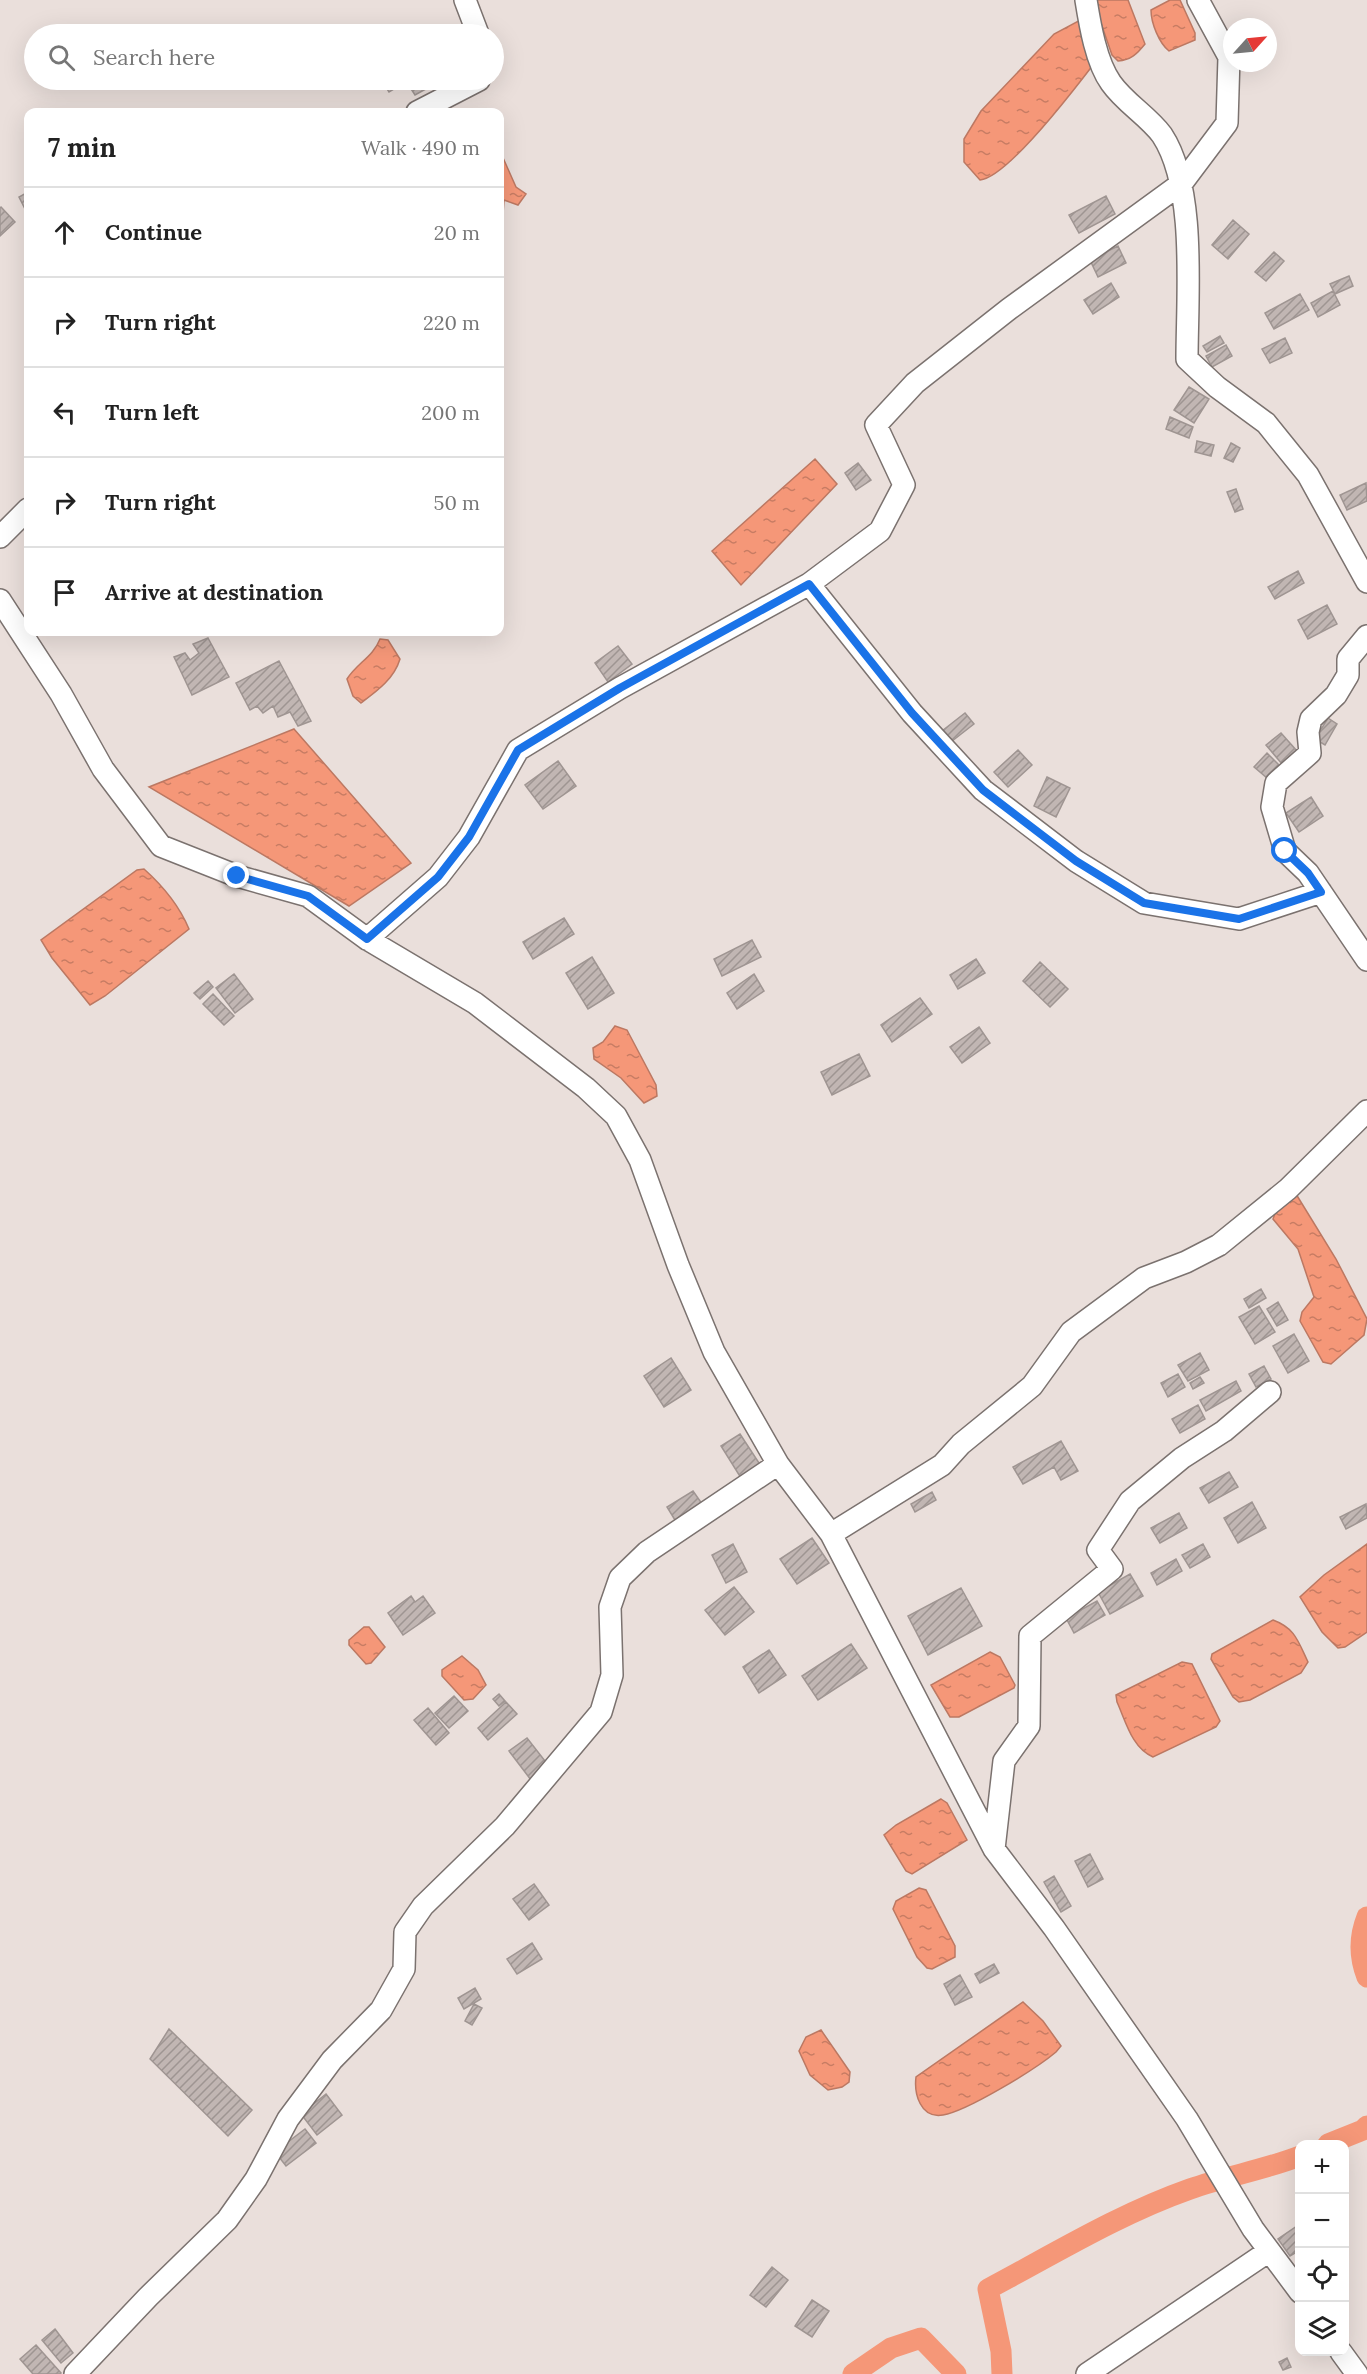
<!DOCTYPE html>
<meta charset="utf-8">
<style>
body{margin:0;font-family:Lora,serif;background:#f6f6f6;color:#222}
.controls{position:absolute;right:18px;bottom:18px;display:grid;overflow:hidden;border-radius:12px;box-shadow:0 6px 24px #0002}
.controls button{width:54px;height:54px;display:grid;place-items:center;padding:0;border:0;border-bottom:2px solid #e0e0e0;background:#fff;color:#222;font:30px sans-serif}
.compass{position:absolute;left:1223px;top:18px;width:54px;height:54px;border-radius:50%;background:#fff;box-shadow:0 6px 24px #0002;rotate:63deg}
.stop{position:absolute;width:18px;height:18px;margin:-14px;border:4px solid #1a73e8;border-radius:50%;background:#fff}
.stop.end{background:#1a73e8;border-color:#fff;box-shadow:0 2px 6px #0008}
.list{margin:0;padding:0;list-style:none}
h2{display:flex;justify-content:space-between;align-items:center;height:78px;margin:0;padding:0 24px;font-size:26px}
h2 small{font-size:20px;font-weight:400;color:#767676}
.list li{display:grid;grid-template-columns:39px 1fr auto;gap:18px;align-items:center;box-sizing:border-box;height:90px;padding:0 24px;border-top:2px solid #e0e0e0}
.list b{display:block;font-size:22px;white-space:nowrap}
.list em{font-size:20px;font-style:normal;color:#767676}
.icon{flex:none;width:33px;height:33px;fill:none;stroke:currentColor;stroke-width:2;stroke-linecap:round;stroke-linejoin:round}
.map{position:relative;flex:none;width:1367px;height:2374px;overflow:hidden}
.search{position:absolute;background:#fff;box-shadow:0 6px 24px #0002;left:24px;top:24px;width:480px;height:66px;display:flex;align-items:center;gap:15px;box-sizing:border-box;padding:0 21px;border-radius:33px;color:#767676;font-size:22px}
.panel{position:absolute;background:#fff;box-shadow:0 6px 24px #0002;left:24px;top:108px;width:480px;height:528px;border-radius:12px}
.map>svg:first-child{display:block}
.water{fill:url(#water-ripples);stroke:#bc7862;stroke-width:1.5}
.lines{fill:none;stroke-linecap:round;stroke-linejoin:round}
.canal{stroke:#f59778;stroke-width:21}
.building{fill:url(#building-hatch);stroke:#9f9592;stroke-width:1.5}
.minor-casing{stroke:#7b726f;stroke-width:24}
.minor{stroke:#fff;stroke-width:21}
.route{stroke:#1a73e8;stroke-width:8}
</style>
<div class="map">
<svg width="1367" height="2374" viewBox="0 0 1367 2374">
<defs>
<pattern id="water-ripples" width="26" height="14" patternUnits="userSpaceOnUse" patternTransform="scale(1.5)"><rect width="26" height="14" fill="#f59778"/><path d="M2 4q2-2 4 0t4 0M15 11q2-2 4 0t4 0" fill="none" stroke="#c77c63"/></pattern>
<pattern id="building-hatch" width="6" height="6" patternUnits="userSpaceOnUse" patternTransform="scale(1.5)"><rect width="6" height="6" fill="#c1b6b3"/><path d="M-1 1l2-2M0 6l6-6M5 7l2-2" fill="none" stroke="#9e9592"/></pattern>
</defs>
<rect width="100%" height="100%" fill="#eadfdb"/>
<!-- water -->
<path class="water" d="M1093,0H1128L1145,44C1137,54 1131,60 1118,61L1112,55Z
M1170,0H1180L1195,33V40L1169,51C1159,43 1151,23 1151,10Z
M1084,18L1096,61C1077,86 1008,177 980,180L964,162V139L981,111L1054,34Z
M500,151L516,187L526,194L518,205L504,200L503,214L500,216Z
M815,459L837,484L741,585L712,551Z
M380,639L388,640L400,659C394,679 377,691 361,703L353,696L347,679C357,663 373,657 380,639Z
M294,729L411,863L349,906L149,787Z
M144,869C163,886 179,905 189,929L105,996L90,1005L52,958L41,940L137,870Z
M615,1026L627,1030L656,1085L657,1096L644,1103L621,1078L594,1059L593,1048L603,1042Z
M1296,1194L1336,1259L1367,1319L1364,1335L1331,1364L1323,1362L1300,1321L1302,1312L1314,1297L1298,1249L1273,1219L1277,1208Z
M1367,1544V1632L1345,1647L1338,1648L1322,1632L1300,1597L1324,1575Z
M1273,1620C1295,1628 1298,1641 1308,1662L1301,1673L1250,1700L1239,1702L1233,1697L1211,1659L1212,1654Z
M364,1627H369L385,1647L371,1663L366,1664L349,1645V1640Z
M990,1652L1000,1657L1015,1685L1014,1688L959,1717H950L931,1685Z
M462,1656L478,1670L486,1685L473,1699L464,1700L442,1676V1670Z
M1182,1662L1192,1664L1220,1721L1216,1727L1153,1757C1132,1748 1126,1722 1117,1702L1116,1695Z
M941,1799L947,1803L967,1840L912,1874L906,1871L884,1835L896,1825Z
M919,1888L926,1890L955,1946V1957L932,1969L927,1968L917,1957L893,1909L896,1901Z
M1023,2002L1043,2021L1061,2046L1056,2052C1036,2069 967,2111 943,2115C920,2119 914,2093 916,2077Z
M821,2030L850,2072L849,2082L842,2087L828,2090L810,2075L799,2051L806,2037Z"/>
<g class="lines">
<!-- canal -->
<path class="canal" d="M1367,1917C1359,1937 1359,1957 1367,1977
M1328,2144L1363,2130L1367,2126
M853,2374L891,2348L921,2338L956,2374
M1002,2374L1001,2351L988,2289C1054,2254 1119,2214 1190,2189C1226,2176 1264,2170 1300,2156"/>
</g>
<!-- building -->
<path class="building" d="M391,80H395L399,86L389,92L384,84Z
M408,80H432L435,84L415,95L406,81Z
M28,192V215L19,197Z
M1106,196L1115,214L1079,233L1069,215Z
M1,207L15,222L0,236V208Z
M1233,220L1249,234L1228,259L1212,245Z
M1118,246L1126,263L1098,277L1090,260Z
M1274,252L1284,261L1266,281L1255,272Z
M1349,276L1353,286L1335,294L1330,284Z
M1111,283L1119,297L1093,314L1084,300Z
M1333,291L1340,305L1318,317L1311,303Z
M1300,294L1309,310L1274,329L1265,313Z
M1220,336L1224,343L1207,352L1203,346Z
M1285,338L1292,353L1270,363L1262,349Z
M1226,345L1232,356L1212,367L1206,356Z
M1189,387L1209,399L1194,423L1174,410Z
M1170,417L1193,427L1189,438L1166,429Z
M1197,441L1214,445L1211,456L1195,452Z
M1231,443L1240,448L1233,462L1224,458Z
M858,463L871,480L856,490L845,473Z
M1366,483L1367,501L1347,510L1340,495Z
M1236,489L1243,509L1235,512L1227,492Z
M1298,571L1304,583L1275,599L1268,587Z
M1327,605L1337,624L1308,639L1298,620Z
M208,638L229,677L192,695L174,657L185,653L190,660L199,653L193,644Z
M618,646L632,664L608,682L595,663Z
M279,661L311,721L298,726L290,712L278,717L273,706L263,713L257,706L250,710L236,683Z
M965,713L974,724L947,745L938,734Z
M1328,718L1337,724L1325,745L1315,739Z
M1281,733L1297,751L1282,764L1266,745Z
M1018,750L1032,765L1008,787L994,772Z
M1267,753L1279,765L1267,778L1254,767Z
M558,761L576,786L543,809L525,785Z
M1047,777L1070,788L1056,817L1034,806Z
M1311,797L1323,816L1299,832L1286,813Z
M564,918L574,934L533,959L523,942Z
M752,940L761,957L722,976L714,959Z
M592,957L614,993L588,1009L566,973Z
M976,959L985,973L958,989L950,975Z
M1040,962L1068,989L1050,1007L1023,981Z
M234,974L253,999L235,1013L216,988Z
M754,974L764,991L737,1009L727,993Z
M208,981L213,987L200,999L194,993Z
M213,994L234,1016L224,1025L203,1004Z
M920,998L932,1014L892,1042L881,1025Z
M979,1027L990,1043L962,1063L950,1047Z
M859,1054L870,1076L832,1095L821,1072Z
M1261,1289L1266,1298L1249,1308L1244,1299Z
M1278,1302L1288,1320L1277,1326L1267,1309Z
M1259,1306L1275,1332L1255,1344L1239,1317Z
M1294,1334L1309,1361L1288,1373L1273,1346Z
M1200,1353L1209,1370L1188,1381L1178,1365Z
M671,1358L691,1390L664,1407L644,1376Z
M1264,1366L1271,1379L1256,1387L1249,1374Z
M1178,1374L1185,1387L1168,1397L1161,1383Z
M1200,1377L1204,1383L1193,1389L1190,1383Z
M1236,1381L1241,1391L1206,1411L1200,1400Z
M1198,1405L1205,1419L1180,1433L1172,1419Z
M740,1434L761,1466L741,1478L721,1446Z
M1061,1441L1078,1471L1061,1480L1054,1467L1023,1484L1013,1467Z
M1229,1472L1238,1487L1209,1503L1200,1488Z
M693,1491L705,1508L678,1525L667,1507Z
M932,1492L936,1500L915,1512L911,1504Z
M1252,1502L1266,1528L1238,1543L1224,1518Z
M1366,1504L1367,1518L1346,1529L1340,1517Z
M1179,1513L1187,1528L1160,1543L1151,1528Z
M812,1538L829,1563L797,1584L780,1559Z
M733,1544L747,1572L726,1583L712,1555Z
M1203,1544L1210,1557L1190,1568L1182,1555Z
M1176,1559L1182,1571L1157,1585L1151,1573Z
M1130,1574L1143,1596L1110,1614L1098,1592Z
M734,1587L754,1612L725,1635L705,1610Z
M961,1588L982,1626L928,1655L908,1616Z
M411,1596L415,1602L423,1596L435,1613L403,1635L388,1613Z
M1097,1601L1105,1615L1074,1633L1066,1618Z
M851,1644L867,1668L818,1700L802,1676Z
M769,1650L786,1675L759,1693L743,1667Z
M499,1694L505,1701L499,1706L493,1699Z
M454,1696L468,1711L449,1728L435,1713Z
M506,1702L517,1714L488,1740L478,1728Z
M428,1708L449,1733L436,1745L414,1720Z
M527,1738L549,1766L531,1780L509,1751Z
M1090,1854L1103,1879L1088,1887L1075,1861Z
M1054,1876L1071,1906L1061,1912L1044,1882Z
M534,1884L549,1905L529,1920L513,1899Z
M532,1943L542,1959L517,1974L507,1959Z
M994,1964L999,1973L980,1983L975,1974Z
M960,1975L972,1997L955,2005L944,1984Z
M475,1988L481,1999L464,2009L458,1998Z
M474,2004L482,2008L472,2025L465,2021Z
M169,2029L252,2110L228,2136L150,2059Z
M326,2094L342,2115L317,2135L301,2114Z
M305,2129L316,2143L286,2166L275,2152Z
M1300,2224V2250L1290,2256L1278,2239Z
M772,2267L788,2280L766,2307L750,2295Z
M812,2300L829,2311L812,2337L795,2326Z
M55,2329L73,2353L61,2363L42,2340Z
M36,2345L61,2373L60,2374H33L20,2359Z
M1287,2358L1291,2367L1283,2370L1279,2362Z"/>
<g class="lines">
<!-- minor casing -->
<g class="minor-casing">
<path id="minor" d="M465,0L478,34
M1086,0C1090,25 1096,62 1111,83C1125,103 1148,116 1162,135C1197,188 1187,296 1187,359L1217,387L1266,423L1308,475L1367,582
M417,112L479,80
M0,537L28,509
M809,584L912,713L983,790L1076,861L1144,903L1239,919L1321,892
M0,600L61,694L103,769L161,846L237,876L308,896L367,939L475,1003L586,1088L616,1116L640,1160L678,1265L714,1352L778,1464L831,1534L994,1849L1054,1928L1187,2119L1253,2229L1300,2292
M1367,636L1348,659V675L1336,695L1311,719L1308,732L1310,753L1276,783L1272,807L1285,851L1308,873L1367,960
M367,939L438,877L469,837L518,750L620,688L809,584L880,531L904,485L876,425L915,383L1009,309L1182,183L1227,123L1229,57L1198,0
M831,1534L942,1465L961,1444L1032,1386L1071,1332L1144,1278L1186,1262L1219,1245L1288,1189L1367,1111
M994,1849L1004,1761L1029,1726L1030,1636L1112,1569L1098,1550L1130,1501L1182,1458L1224,1431L1270,1392
M1341,2352L1357,2374
M75,2374L148,2297L227,2220L256,2179L288,2119L332,2060L381,2010L404,1969L405,1932L423,1906L505,1826L601,1712L612,1675L610,1607L620,1578L647,1552L778,1464
M1087,2374L1269,2251"/>
</g>
<!-- minor -->
<use href="#minor" class="minor"/>
</g>
<g class="lines">
<!-- route -->
<path class="route" d="M237,876L308,896L367,939L438,877L469,837L518,750L620,688L809,584L912,713L983,790L1076,861L1144,903L1239,919L1321,892L1308,873L1285,851"/>
</g>
</svg>
<div class="controls">
<button>+</button>
<button>−</button>
<button><svg class="icon" aria-label="locate" viewBox="0 0 24 24"><circle cx="12" cy="12" r="6"/><path d="M12 2v4M12 18v4M2 12h4M18 12h4"/></svg></button>
<button><svg class="icon" aria-label="layers" viewBox="0 0 24 24"><path d="M12 4l9 5-9 5-9-5zM3 14l9 5 9-5"/></svg></button>
</div>
<svg class="compass" viewBox="-18 -18 36 36"><path d="M0-13l5 13h-10z" fill="#e53935"/><path d="M0 13l5-13h-10z" fill="#767676"/></svg>
<div class="stop" style="left:1285px;top:851px"></div>
<div class="stop end" style="left:237px;top:876px"></div>
<div class="search"><svg class="icon" aria-label="search" viewBox="0 0 24 24"><circle cx="10" cy="10" r="6"/><path d="M15 15l6 6"/></svg>Search here</div>
<section class="panel">
<h2>7 min<small>Walk · 490 m</small></h2>
<ul class="list">
<li><svg class="icon" aria-label="ahead" viewBox="0 0 24 24"><path d="M12 20V5M6 11l6-6 6 6"/></svg><div><b>Continue</b></div><em>20 m</em></li>
<li><svg class="icon" aria-label="right" viewBox="0 0 24 24"><path d="M7 20v-9h11M14 6l5 5-5 5"/></svg><div><b>Turn right</b></div><em>220 m</em></li>
<li><svg class="icon" aria-label="left" viewBox="0 0 24 24"><path d="M17 20v-9H6M10 6l-5 5 5 5"/></svg><div><b>Turn left</b></div><em>200 m</em></li>
<li><svg class="icon" aria-label="right" viewBox="0 0 24 24"><path d="M7 20v-9h11M14 6l5 5-5 5"/></svg><div><b>Turn right</b></div><em>50 m</em></li>
<li><svg class="icon" aria-label="arrive" viewBox="0 0 24 24"><path d="M6 21V4h12l-3 4 3 4H6"/></svg><div><b>Arrive at destination</b></div></li>
</ul>
</section>
</div>
